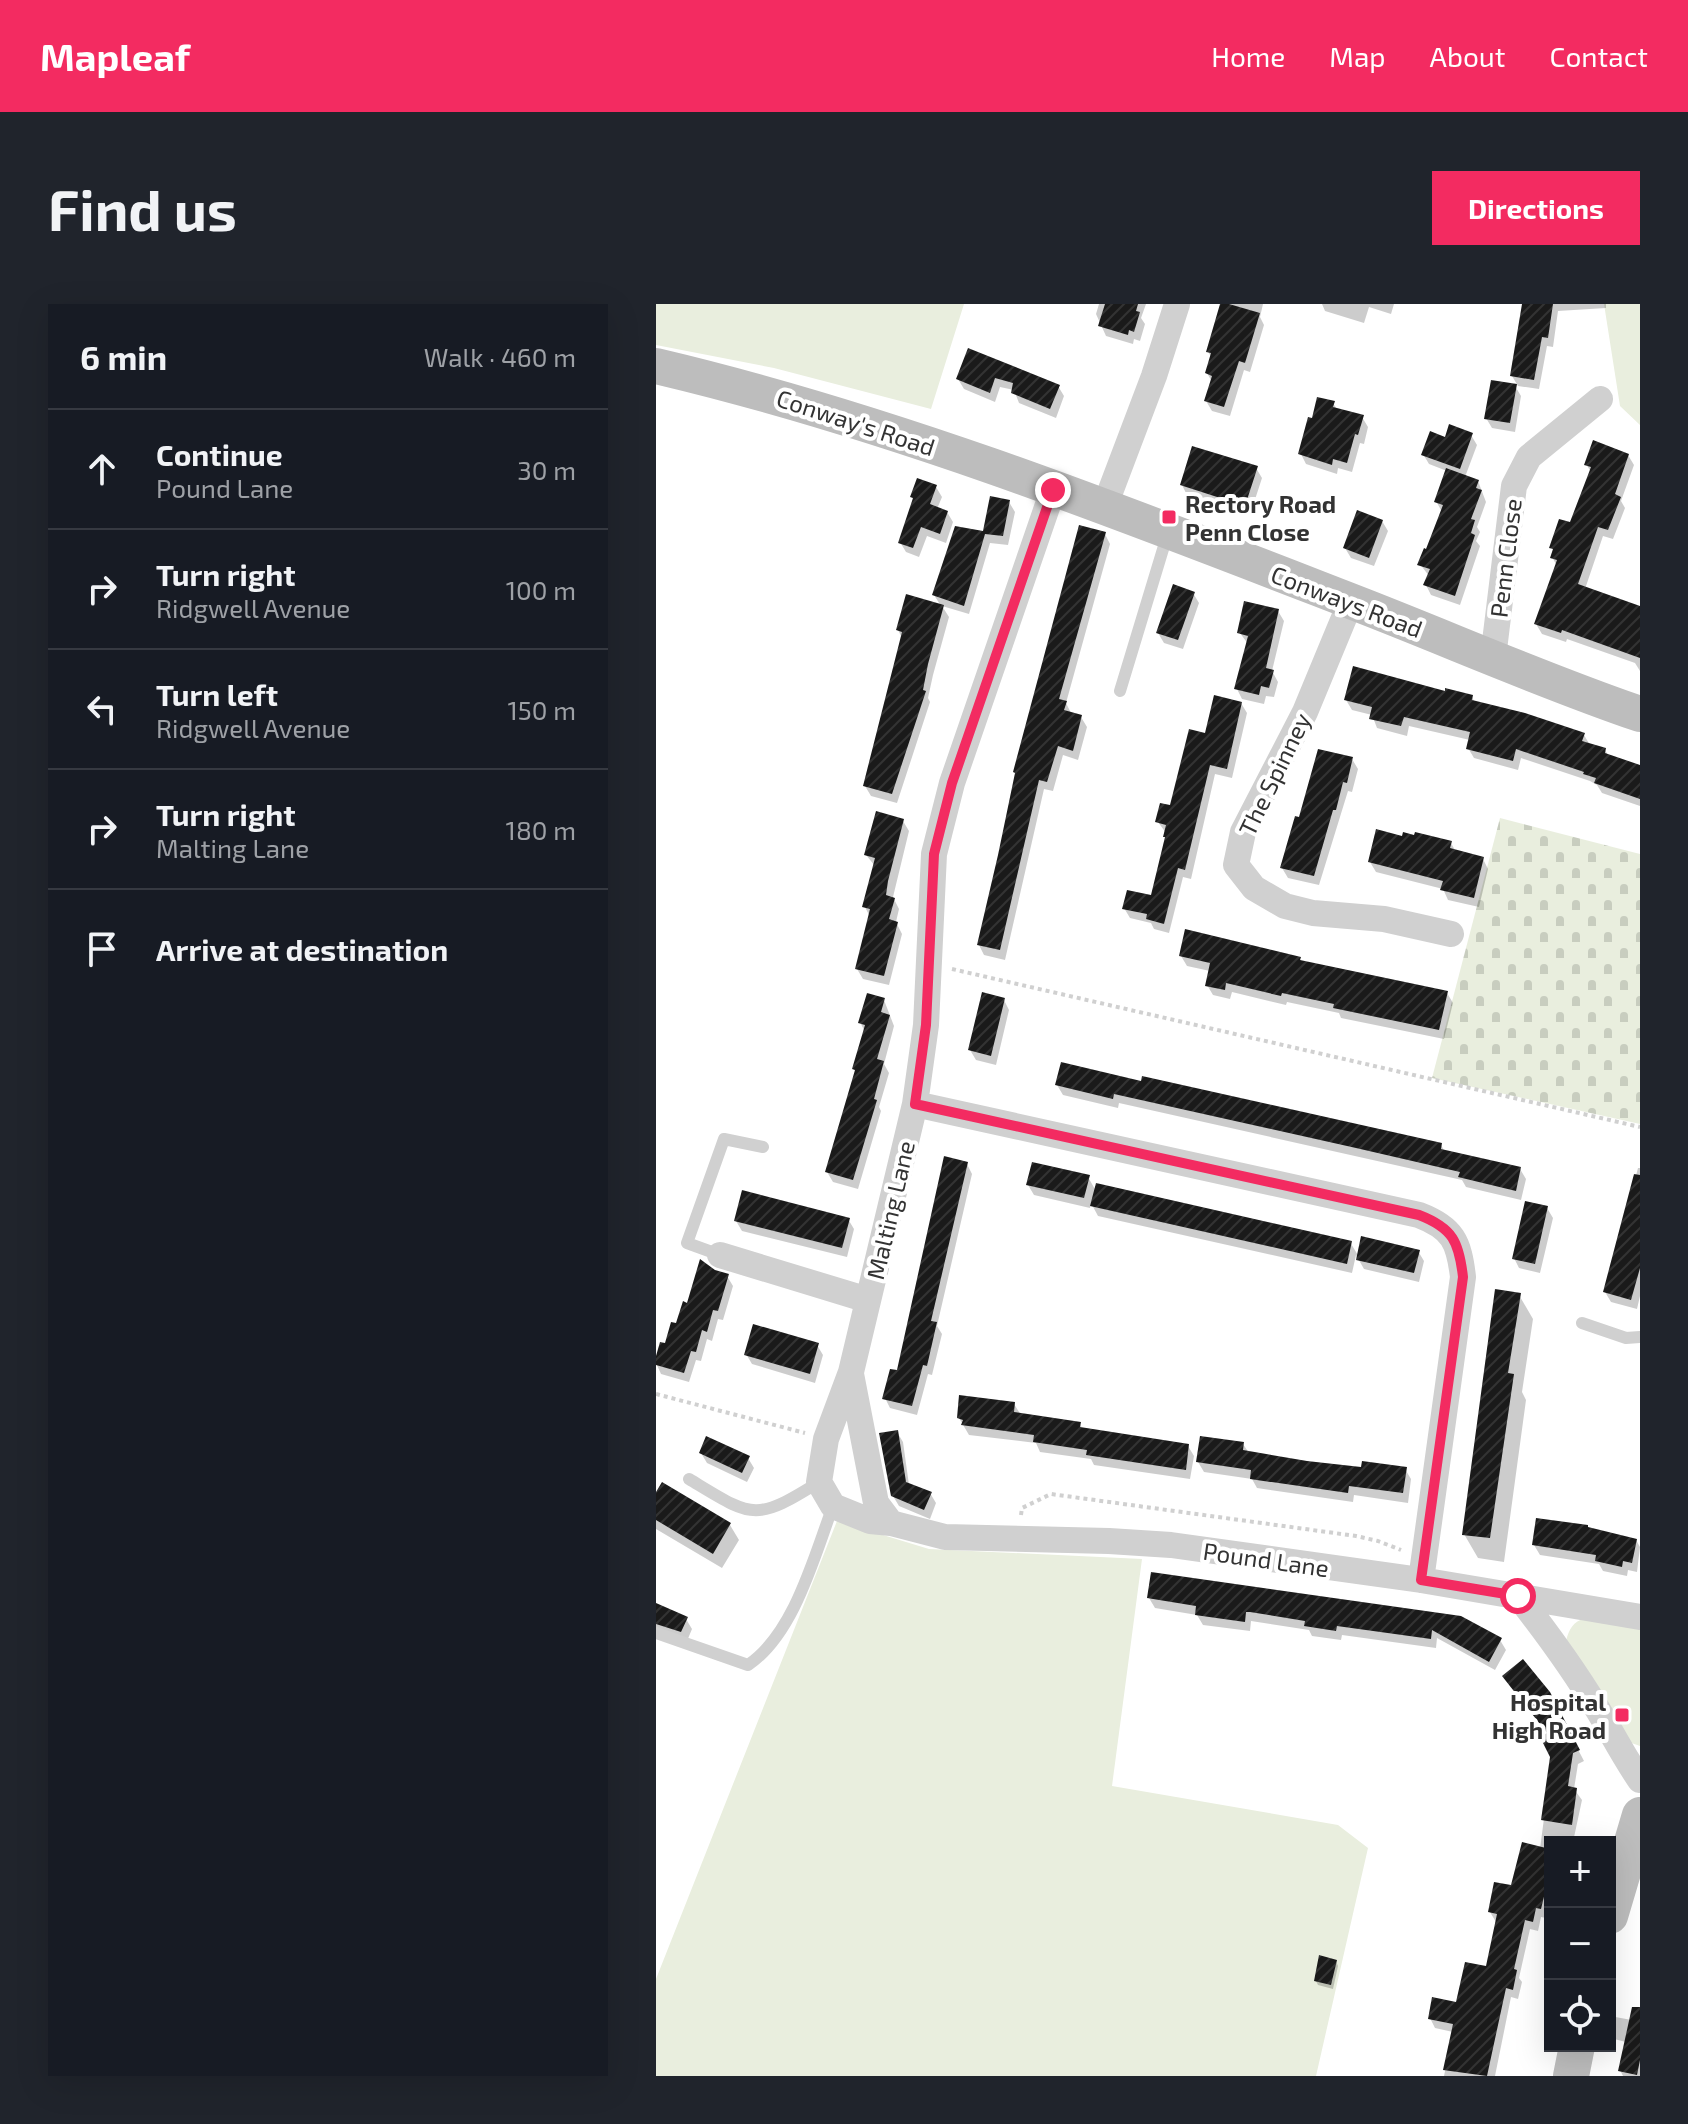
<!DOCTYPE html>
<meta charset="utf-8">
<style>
body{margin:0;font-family:"Exo 2",sans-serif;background:#20242c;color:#f1f3f6}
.controls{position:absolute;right:24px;bottom:24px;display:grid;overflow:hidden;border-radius:0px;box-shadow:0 8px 32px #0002}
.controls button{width:72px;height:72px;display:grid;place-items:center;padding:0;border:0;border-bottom:2px solid #363941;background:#171b24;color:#f1f3f6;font:40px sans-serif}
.stop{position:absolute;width:24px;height:24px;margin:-18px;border:6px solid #f32b61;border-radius:50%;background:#fff}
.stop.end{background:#f32b61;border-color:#fff;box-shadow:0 2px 8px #0008}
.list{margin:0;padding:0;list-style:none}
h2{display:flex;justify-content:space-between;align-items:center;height:104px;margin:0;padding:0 32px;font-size:34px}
h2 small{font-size:26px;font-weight:400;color:#9ea1a6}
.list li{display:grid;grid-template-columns:52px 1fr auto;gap:24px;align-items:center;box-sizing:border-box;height:120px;padding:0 32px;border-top:2px solid #363941}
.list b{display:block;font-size:30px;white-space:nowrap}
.list p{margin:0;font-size:26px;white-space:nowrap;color:#9ea1a6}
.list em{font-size:26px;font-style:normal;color:#9ea1a6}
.icon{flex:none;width:44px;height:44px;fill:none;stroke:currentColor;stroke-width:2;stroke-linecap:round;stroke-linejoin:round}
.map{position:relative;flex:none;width:984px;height:1772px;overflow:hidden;border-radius:0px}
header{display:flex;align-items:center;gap:48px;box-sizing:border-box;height:112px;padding:0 40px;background:#f32b61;color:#fff}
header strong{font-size:38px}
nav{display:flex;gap:44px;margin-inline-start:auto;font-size:28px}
.intro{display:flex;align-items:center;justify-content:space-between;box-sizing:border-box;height:192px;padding:0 48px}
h1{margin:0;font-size:56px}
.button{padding:20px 36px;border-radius:0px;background:#f32b61;color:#fff;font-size:28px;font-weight:700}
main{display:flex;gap:48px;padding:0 48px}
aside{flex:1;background:#171b24;border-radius:0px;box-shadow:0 8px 32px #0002}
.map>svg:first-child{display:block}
.green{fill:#e9eede}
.cemetery{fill:url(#cemetery-stones)}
.shadow{fill:#0003}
.building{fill:url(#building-hatch)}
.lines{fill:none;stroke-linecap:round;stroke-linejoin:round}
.path{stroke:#d0d0d0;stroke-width:4;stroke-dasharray:4 4;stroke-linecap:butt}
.lane{stroke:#d0d0d0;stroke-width:12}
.street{stroke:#d0d0d0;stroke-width:26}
.secondary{stroke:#bdbdbd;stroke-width:36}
.route{stroke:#f32b61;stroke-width:10}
.poi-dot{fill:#f32b61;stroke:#fff;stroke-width:3}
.labels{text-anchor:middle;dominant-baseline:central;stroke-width:8;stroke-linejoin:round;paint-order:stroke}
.street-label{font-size:24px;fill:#333;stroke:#fff}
.poi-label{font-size:24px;font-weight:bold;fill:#333;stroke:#fff;text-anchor:start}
</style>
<header>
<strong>Mapleaf</strong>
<nav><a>Home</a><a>Map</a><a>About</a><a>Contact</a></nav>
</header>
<div class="intro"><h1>Find us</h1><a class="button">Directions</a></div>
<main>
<aside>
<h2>6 min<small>Walk · 460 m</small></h2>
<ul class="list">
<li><svg class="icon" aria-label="ahead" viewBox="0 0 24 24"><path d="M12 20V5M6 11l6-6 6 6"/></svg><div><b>Continue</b><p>Pound Lane</p></div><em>30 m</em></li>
<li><svg class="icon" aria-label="right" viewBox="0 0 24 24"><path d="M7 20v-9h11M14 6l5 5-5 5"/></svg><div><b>Turn right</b><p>Ridgwell Avenue</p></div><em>100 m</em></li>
<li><svg class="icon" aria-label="left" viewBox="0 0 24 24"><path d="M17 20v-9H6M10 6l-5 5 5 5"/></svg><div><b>Turn left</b><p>Ridgwell Avenue</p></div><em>150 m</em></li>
<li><svg class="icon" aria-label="right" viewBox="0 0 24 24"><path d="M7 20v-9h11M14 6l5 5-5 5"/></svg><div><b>Turn right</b><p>Malting Lane</p></div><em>180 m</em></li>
<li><svg class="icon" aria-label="arrive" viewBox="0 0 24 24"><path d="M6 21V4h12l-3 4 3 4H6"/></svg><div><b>Arrive at destination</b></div></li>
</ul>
</aside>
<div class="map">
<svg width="984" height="1772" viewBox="0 0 984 1772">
<defs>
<pattern id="cemetery-stones" width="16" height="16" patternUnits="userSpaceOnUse" patternTransform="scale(2)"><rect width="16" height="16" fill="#e9eede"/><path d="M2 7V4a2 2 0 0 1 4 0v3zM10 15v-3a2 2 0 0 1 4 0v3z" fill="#c8cdbf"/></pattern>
<pattern id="building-hatch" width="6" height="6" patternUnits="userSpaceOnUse" patternTransform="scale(2)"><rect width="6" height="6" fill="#1a1a1a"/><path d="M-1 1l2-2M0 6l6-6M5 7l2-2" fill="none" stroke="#333"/></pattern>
</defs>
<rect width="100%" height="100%" fill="#fff"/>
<!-- green -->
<path class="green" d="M0,0H308L275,105L118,64L0,41Z
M948,0H984V121L964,102Z
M181,1217L273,1245L486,1255L456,1482L682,1521L712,1544L660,1772H0V1675Z
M929,1314L984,1324V1442L970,1437L910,1337C913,1325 917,1318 929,1314Z"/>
<!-- cemetery -->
<path class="cemetery" d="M844,514L984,550V820L776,774Z"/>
<!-- shadow -->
<path class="shadow" d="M443,0H490L485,14L489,20L484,37L478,35L477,40L450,32L440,10Z
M566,0H607L604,13L608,21L594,68L588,66L574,112L556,107L550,97L556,78L551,69L556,54L552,48Z
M666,0H738L735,10L713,3L708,19L669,7Z
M868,0H950V4L902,7L897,43L891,42L883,85L862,82L856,72Z
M313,47L402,82L408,92L400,114L363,99L358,86L344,83L339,98L308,85L302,75Z
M859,82L865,92L859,128L836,124L830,114Z
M677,99L682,107L706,113L712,123L708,140L704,139L696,168L682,164L681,170L650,160L645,150L657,116Z
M815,131L821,141L809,173L822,177L830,198L821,223L824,228L820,237L824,242L804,301L775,291L770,281L773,272L764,260L772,247L786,208L780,197L791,167L773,160L767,150L790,135Z
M972,151L978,161L965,197L969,204L957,235L947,232L929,285L984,314V367L979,359L911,335L910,338L886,330L880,320L901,262L896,253L898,248L896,244L915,221L935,168L930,160Z
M600,164L606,174L594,211L531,191L526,181Z
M280,183L286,193L281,205L291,208L297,218L290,239L271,232L263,253L250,248L244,238L258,197L256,193Z
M353,198L359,208L352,241L334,239L313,310L286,302L293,313L277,371L272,394L274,398L241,499L215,492L209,482L246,334L242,326L285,302L278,291Z
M726,217L732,227L718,262L695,254L689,244Z
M449,230L454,240L410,399L415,409L425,413L431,423L422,456L407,451L397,487L388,485L349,656L328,651L323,641Z
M537,289L543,299L527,345L508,339L502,329Z
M622,307L628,317L616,367L622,378L618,393L610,392L608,400L586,395L581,385L592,340L584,329Z
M790,390L816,393L819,399L928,431L934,441L949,446L953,453L984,463V502L946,489L941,481L934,477L865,454L862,466L818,454L812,444L814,436L753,422L751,432L721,424L716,411L696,406L690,396Z
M585,399L591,409L576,474L559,470L535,575L527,573L513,629L498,625L495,619L474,614L468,604L497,594L510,529L502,518L515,504L550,431Z
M696,455L702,465L696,488L692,487L663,581L632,574L626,564L645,515Z
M247,517L253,527L237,593L243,605L240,618L246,630L233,681L207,675L201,665L214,613L209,603L219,562L210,551Z
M747,534L795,539L800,548L827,555L832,565L823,603L792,596L787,585L720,568L714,558Z
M525,652L644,655L646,659L791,689L797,699L788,735L685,714L683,709L631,698L630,701L576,688L574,695L557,691L551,681L554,667L531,662Z
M228,696L238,722L228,760L233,769L223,803L225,807L202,885L177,878L171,868L200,769L198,765L209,728L204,718Z
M348,696L353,706L340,761L320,756L314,746Z
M401,781L785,841L789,848L864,865L870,875L865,896L810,883L806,876L463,799L462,804L407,791Z
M311,860L316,870L281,1022L286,1030L276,1071L272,1070L261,1111L234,1104L229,1094L242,1069Z
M982,864H984V992L981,1005L955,998L949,988Z
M432,873L440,887L694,938L703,953L762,947L768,957L763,978L708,965L700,951L696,969L442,912L435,899L434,904L378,891L372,881Z
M891,904L897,914L884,969L863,964L858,954Z
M192,915L198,925L191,953L86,927L80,917Z
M58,968L71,972L77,982L67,1016L62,1015L56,1037L51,1035L45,1057L40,1056L33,1078L5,1070L0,1059L33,1001Z
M863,991L877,1015L866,1088L870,1096L848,1258L822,1254L808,1230Z
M161,1041L167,1051L159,1079L96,1060L90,1050Z
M358,1100L365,1111L424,1120L427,1126L532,1142L538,1152L534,1175L438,1161L435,1155L384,1148L380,1139L313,1131L303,1114Z
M241,1128L247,1138L253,1181L274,1189L280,1199L274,1215L243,1202L237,1192Z
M587,1140L593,1149L707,1166L749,1165L755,1175L752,1199L698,1191L697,1198L601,1184L596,1175L548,1168L542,1158Z
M45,1149L92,1154L98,1164L91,1178L51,1159Z
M0,1192L74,1221L83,1236L66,1264L0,1225Z
M980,1236L984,1243L981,1268L972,1266L971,1272L947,1267L943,1260L884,1251L878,1241Z
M497,1270L844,1336L850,1346L839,1366L781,1334L780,1344L686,1331L685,1336L656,1332L653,1326L595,1317L594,1327L547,1321L541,1311L499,1304L493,1294Z
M0,1301L30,1315L36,1325L31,1337L0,1324Z
M899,1401L928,1457L922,1460L918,1485L926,1496L917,1538H894V1599L890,1614L885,1613L882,1627L874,1625L863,1674L866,1678L862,1695L855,1693L839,1772H788L797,1728L779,1724L774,1714L802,1701L832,1665L840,1618L834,1608L856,1583L884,1545L896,1453L893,1431Z
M680,1657L682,1662L677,1685L662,1681L660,1677Z
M984,1703V1772H967L964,1766L970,1738L954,1734V1712L981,1717Z"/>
<!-- building -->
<path class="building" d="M449,0H482L480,7L484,8L478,28L473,26L472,31L442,22Z
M564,0H573L604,9L589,59L583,57L568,103L548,97L556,72L549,69L555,49L550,48Z
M866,0H897L892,34L886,33L878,76L854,72Z
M312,44L404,81L394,105L355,89L357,79L339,74L334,89L300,75Z
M835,76L861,80L854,119L828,115Z
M661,93L679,97L677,103L708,111L702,131L699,130L691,159L677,155L676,161L642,150L652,113L656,114Z
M793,120L817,129L804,165L765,151L774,127L789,133Z
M937,136L973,150L959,190L965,193L952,226L942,223L922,280L984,302V354L906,326L905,329L878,320L901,256L894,254L897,245L893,244L903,215L914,218L935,163L928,161Z
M536,142L602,162L589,202L524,181Z
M790,164L823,176L820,184L826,186L815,215L819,216L815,229L819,231L799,292L767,281L774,265L761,261L768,244L770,245L787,201L778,198Z
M261,174L281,181L274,200L292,207L284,230L265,223L257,244L242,239L257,194L254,193Z
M334,192L354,196L347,232L329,230L308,302L276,291L299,222L327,227Z
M701,206L727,216L713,254L687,244Z
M423,221L450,228L403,395L411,397L408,406L426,411L417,447L402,442L391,478L383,476L344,646L321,641L342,551L359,469L357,468Z
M517,280L539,288L522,336L500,329Z
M250,290L288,301L272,360L267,386L270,387L236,490L207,482L246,328L240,326Z
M588,297L623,305L610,364L618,366L613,384L605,382L603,391L578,385L592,332L581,329Z
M697,362L789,387V384L817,391L816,396L869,409L929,429L926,437L950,444L949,449L984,461V495L938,479L940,474L927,470L928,468L860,445L857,457L810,445L814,428L748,413L745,422L713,415L716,403L688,396Z
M558,391L586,398L571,465L554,461L529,566L522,564L508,620L490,615L491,610L466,605L471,586L495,591L509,533H507L510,521L499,518L504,499L514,501L533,425L549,429Z
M662,445L697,453L691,479L687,478L680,506H677L658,572L624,564L639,512L643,513Z
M220,507L248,515L232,577L230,591L239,594L233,615L242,618L228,672L199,665L214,605L206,603L219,554L208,551Z
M720,525L746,532L747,528L758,531L759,528L796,537L794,544L828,553L818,594L784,586L787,577L712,558Z
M529,625L645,653L644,656L792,687L783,726L677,704L678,700L626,689L625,692L570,679L569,686L549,682L554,659L523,652Z
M326,688L349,694L335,752L312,746Z
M211,689L229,694L225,708L234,711L221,755L228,757L218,795L221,796L197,876L169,868L199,766L196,765L209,721L202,719Z
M405,758L485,777L486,772L786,839L785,845L865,863L860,887L802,873L804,868L700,844L458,790L457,795L399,781Z
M288,852L312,858L275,1017L281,1018L271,1062L267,1061L256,1102L226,1095L234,1065L241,1066Z
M376,858L434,871L428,894L370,881Z
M978,870L984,871V964L975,996L947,988Z
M440,879L696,937L691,960L434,902Z
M86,886L194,914L186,944L78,917Z
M869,897L892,902L879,960L856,955Z
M705,932L764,946L758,969L700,956Z
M44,955L59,966L73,970L62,1007L57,1006L51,1028L46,1026L40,1048L35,1047L28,1069L0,1061V1052L4,1038L9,1039L15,1018L20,1019L27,997L31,999Z
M839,985L865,989L852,1069L858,1070L834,1234L806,1231Z
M97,1020L163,1039L154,1070L88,1051Z
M303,1091L359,1098L358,1108L425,1118L424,1123L533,1140L530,1166L430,1151L431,1146L377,1138L378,1131L305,1121L307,1116L301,1114Z
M242,1126L250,1178L276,1188L268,1206L235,1192L223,1129Z
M50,1132L94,1152L86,1169L43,1149Z
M544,1132L588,1138L587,1146L651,1157L705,1163L706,1157L751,1163L747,1189L693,1182L692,1189L594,1175L595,1166L540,1158Z
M6,1178L75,1219L57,1250L0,1216V1188Z
M880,1214L932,1221V1223L981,1235L976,1259L967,1257L966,1263L939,1257L940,1251L876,1241Z
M495,1268L805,1312L846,1334L833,1358L776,1326L775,1335L681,1322L680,1327L648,1322L649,1317L594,1308H590L589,1318L539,1311L540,1302L491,1294Z
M0,1299L32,1313L25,1328L0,1320Z
M867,1355L894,1388L924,1446L917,1449L912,1482L921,1484L916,1521L885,1516L894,1453L884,1433L891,1429L846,1372Z
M866,1538L894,1545V1568L885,1605L880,1604L877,1618L869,1616L858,1665L861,1666L857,1686L850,1684L831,1772L787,1766L797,1720L772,1715L776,1693L800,1698L809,1658L830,1662L841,1610L832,1608L838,1578L855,1581Z
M663,1651L681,1656L675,1681L658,1677Z
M976,1703H984V1756L981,1771L962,1767Z"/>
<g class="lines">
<!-- path -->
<path class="path" d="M296,665L984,823
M0,1090L149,1129
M365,1211L366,1204L395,1190L700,1232L722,1237L745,1246"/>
<!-- lane -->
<path class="lane" d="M464,387L511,232
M64,951L31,939L68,835L107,843
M926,1019L970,1034L984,1033
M33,1175C96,1213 98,1219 163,1178
M0,1329L92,1361C138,1330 158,1253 177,1202"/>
<!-- street -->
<path class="street" d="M397,186L296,479L278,550L270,721L259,800L195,1068L170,1135L163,1178L177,1202L214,1217L235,1219L289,1233L453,1237L515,1241L765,1276L984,1313
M448,204L498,72L521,0
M695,297L649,408L587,528L580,561L598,584L629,602L657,609L728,615L795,630
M837,354L858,182L873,153L944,95
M259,800L763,911C797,924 803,938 807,973L765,1276
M64,951L212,996
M195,1070L220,1199L235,1219
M862,1292C891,1329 918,1366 942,1406C956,1429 968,1453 984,1476"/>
<!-- secondary -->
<path class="secondary" d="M0,62C238,118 470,210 697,298C793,335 887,377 984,410
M954,1612L984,1511
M915,1772L921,1742"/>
</g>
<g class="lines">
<!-- route -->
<path class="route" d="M397,186L296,479L278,550L270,721L259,800L763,911C797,924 803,938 807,973L765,1276L862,1292"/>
</g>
<!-- markers -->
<g class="poi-dot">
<rect x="505" y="205" width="16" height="16" rx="4"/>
<rect x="958" y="1403" width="16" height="16" rx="4"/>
</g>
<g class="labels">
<!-- street labels -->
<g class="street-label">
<text transform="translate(200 118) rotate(18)">Conway's Road</text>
<text transform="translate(849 254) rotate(-83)">Penn Close</text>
<text transform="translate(691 297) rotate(21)">Conways Road</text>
<text transform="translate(618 470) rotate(-64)">The Spinney</text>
<text transform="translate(234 906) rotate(-77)">Malting Lane</text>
<text transform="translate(610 1255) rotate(8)">Pound Lane</text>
</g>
<!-- poi labels -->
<g class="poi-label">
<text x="529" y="199">Rectory Road<tspan x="529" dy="28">Penn Close</tspan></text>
<text x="950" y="1397" text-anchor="end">Hospital<tspan x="950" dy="28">High Road</tspan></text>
</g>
</g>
</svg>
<div class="controls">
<button>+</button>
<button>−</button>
<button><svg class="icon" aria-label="locate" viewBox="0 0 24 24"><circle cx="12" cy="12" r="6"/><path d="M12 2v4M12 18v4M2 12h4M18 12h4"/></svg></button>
</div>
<div class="stop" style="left:862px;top:1292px"></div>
<div class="stop end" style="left:397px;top:186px"></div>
</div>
</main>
